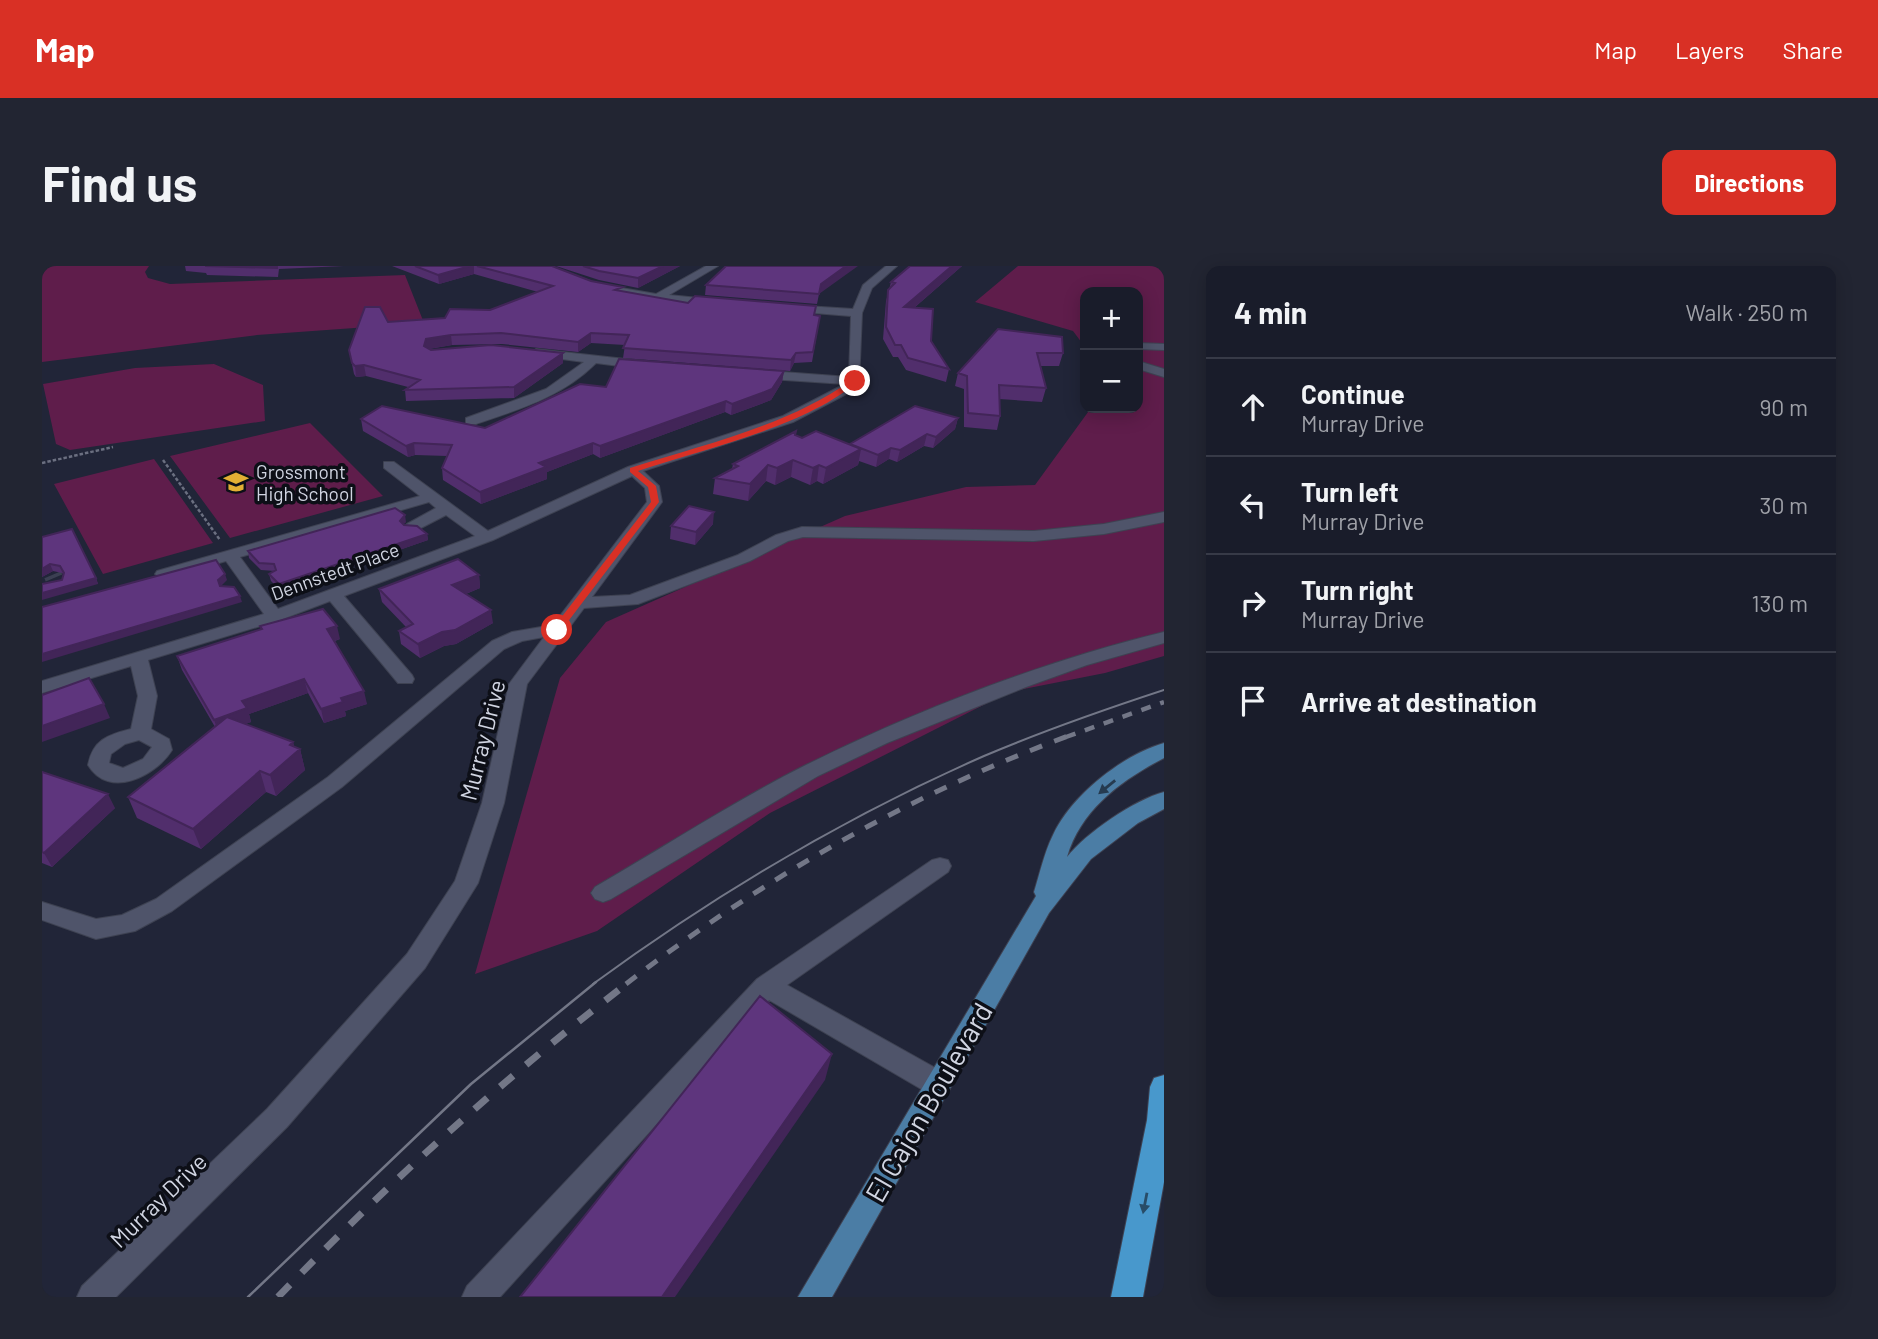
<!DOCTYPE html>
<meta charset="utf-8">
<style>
body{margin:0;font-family:Barlow,sans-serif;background:#222532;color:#f1f3f6}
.controls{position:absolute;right:21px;top:21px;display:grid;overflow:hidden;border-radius:14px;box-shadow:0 4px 18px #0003}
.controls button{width:63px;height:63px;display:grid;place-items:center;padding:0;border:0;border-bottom:2px solid #373a47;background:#191c2a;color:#f1f3f6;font:35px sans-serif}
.stop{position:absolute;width:21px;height:21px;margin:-16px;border:5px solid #d93025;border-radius:50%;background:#fff}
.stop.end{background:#d93025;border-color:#fff;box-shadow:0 2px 7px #0008}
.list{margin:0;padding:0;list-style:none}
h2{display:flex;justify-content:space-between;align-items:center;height:91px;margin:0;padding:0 28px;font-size:30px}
h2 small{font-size:23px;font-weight:400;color:#9fa1a8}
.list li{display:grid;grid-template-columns:46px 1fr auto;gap:21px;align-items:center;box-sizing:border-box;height:98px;padding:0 28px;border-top:2px solid #373a47}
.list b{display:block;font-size:26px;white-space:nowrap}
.list p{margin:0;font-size:23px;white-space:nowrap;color:#9fa1a8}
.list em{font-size:23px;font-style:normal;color:#9fa1a8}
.icon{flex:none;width:38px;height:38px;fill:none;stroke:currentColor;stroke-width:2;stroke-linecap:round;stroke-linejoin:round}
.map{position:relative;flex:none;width:1122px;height:1031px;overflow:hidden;border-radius:14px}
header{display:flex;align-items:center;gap:42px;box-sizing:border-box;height:98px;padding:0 35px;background:#d93025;color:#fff}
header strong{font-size:33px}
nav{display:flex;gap:38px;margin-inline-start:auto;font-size:24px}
.intro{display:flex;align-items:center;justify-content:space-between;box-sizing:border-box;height:168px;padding:0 42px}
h1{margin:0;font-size:49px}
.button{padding:18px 32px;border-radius:14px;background:#d93025;color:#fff;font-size:24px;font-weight:700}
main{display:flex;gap:42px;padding:0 42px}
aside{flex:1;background:#191c2a;border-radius:14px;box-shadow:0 4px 18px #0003}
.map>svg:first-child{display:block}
.green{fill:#5f1d4b}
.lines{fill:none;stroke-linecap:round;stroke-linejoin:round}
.minor-tunnel{stroke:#3b3f52;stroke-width:18;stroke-dasharray:18 9;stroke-linecap:butt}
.minor-casing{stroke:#3e4252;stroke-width:2}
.major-casing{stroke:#3e4252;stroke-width:2}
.highway-casing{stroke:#3e4252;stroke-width:2}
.path{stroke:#6b6f80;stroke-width:2.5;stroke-dasharray:3.5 2;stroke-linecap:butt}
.minor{fill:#4f546a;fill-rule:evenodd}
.major{fill:#4b7da5;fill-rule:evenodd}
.highway{fill:#4898cc;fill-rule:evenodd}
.tram-far1{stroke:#737787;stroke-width:2}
.tram{stroke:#737787;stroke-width:2.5}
.rail-far2{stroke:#737787;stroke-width:4.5;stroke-dasharray:10 10;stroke-linecap:butt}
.rail-far1{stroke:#737787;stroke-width:5;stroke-dasharray:13 13;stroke-linecap:butt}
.rail{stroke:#737787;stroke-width:7;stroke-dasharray:17 17;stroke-linecap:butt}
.wall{fill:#512e6c}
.shaded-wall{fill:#422558}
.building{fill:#5e357d;stroke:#422558;stroke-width:2}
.oneway{fill:#263b50}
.oneway2{fill:#284d68}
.route{fill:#d93025}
.labels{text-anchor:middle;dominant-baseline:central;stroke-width:7;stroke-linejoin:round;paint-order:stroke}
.far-poi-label{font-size:19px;fill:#d1d5e2;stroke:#0d0f17;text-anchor:start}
.far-street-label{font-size:19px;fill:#d1d5e2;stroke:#0d0f17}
.street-label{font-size:23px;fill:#d1d5e2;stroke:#0d0f17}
.near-street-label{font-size:28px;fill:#d1d5e2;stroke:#0d0f17}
</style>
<header>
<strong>Map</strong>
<nav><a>Map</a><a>Layers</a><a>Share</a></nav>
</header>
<div class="intro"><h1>Find us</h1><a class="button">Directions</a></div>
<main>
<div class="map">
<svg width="1122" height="1031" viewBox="0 0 1122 1031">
<rect width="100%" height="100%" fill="#212538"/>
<!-- green -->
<path class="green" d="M0,0H107L103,6L106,12L128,18L363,9L382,57L215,69L0,96Z
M976,0H1122V390L1063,407L967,426L728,547L555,665L433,708L518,412L564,356L803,250L924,221L993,219L1049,142H1096V26H1043V81L1031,65L933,36Z
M172,98L221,119L223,155L28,184L14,178L1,118L93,102Z
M268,157L341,230L188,272L128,190Z
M112,193L171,277L61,308L12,218Z"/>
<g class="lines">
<!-- minor-tunnel -->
<path class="minor-tunnel" d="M0,284L12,312"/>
<!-- minor casing -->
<g class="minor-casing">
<path id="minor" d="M664,0H676L627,29L676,34L680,35V39L616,34L557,22L562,19L614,28Z
M844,0H855L830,22L820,47L817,118L810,125L751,156L601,205L617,220L620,236L550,331L588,329L696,289L734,269L760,261L992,265L1062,258L1122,246V256L1062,268L992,275L761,271L746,275L708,295L596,338L542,342L485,418L462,537L436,617L383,702L245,861L74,1031H35L40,1020L225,843L365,688L413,615L440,537L467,418L502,371L480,375L462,383L300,521L130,645L93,665L54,673L0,654V636L54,653L80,649L114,633L286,511L450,375L470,366L511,359L605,236L603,222L590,210L451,274L302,330L370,409L372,413L370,417H356L288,335L238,354L106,394L115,430L109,463L127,473L130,484C114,510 67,534 46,499C51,474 65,469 89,463L96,430L89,400L0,427V415L222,348L184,295L121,313L113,308L115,305L378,230L342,202V196H352L446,265L586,201L741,150L803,118L714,112L708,108L714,104L807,111L809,50L747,45L742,42L747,39L811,43L821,19ZM387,236L394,242L365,258L362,261L365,264H375L404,249L433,270L236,343L198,291ZM97,474L110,481L101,493L81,502L67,497L69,488L83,478Z
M1096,77L1122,78V84L1096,83Z
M494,83L601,95L607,99L601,103L554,97C520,131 478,143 434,158H424V152L504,123L542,96L490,89L488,87Z
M1096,95L1122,103V111L1096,103Z
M1122,366V377L1045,399L984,421L845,477L776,510L569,633L561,636L553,633L549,627L553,621C622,581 694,534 764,499C875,444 1002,395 1122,366Z
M898,592L906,594L909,600L906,606L745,719L906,809L910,818L906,827L896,830L886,827L727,734L458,1031H420L425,1020L715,713L890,594Z"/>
</g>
<!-- major casing -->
<g class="major-casing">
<path id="major" d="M1122,477V492C1080,514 1039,543 1025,591C1044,567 1092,534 1122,526V543L1096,557L1049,593L1007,647L790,1031H756L994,630L992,626C998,607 1002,587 1011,569C1029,530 1080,489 1122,477Z"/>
</g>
<!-- highway casing -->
<g class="highway-casing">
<path id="highway" d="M1122,809V916L1101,1031H1069L1105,854L1108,821L1112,812Z"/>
</g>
<!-- path -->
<path class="path" d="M121,194L178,274
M0,197L71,181"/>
<!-- minor -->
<use href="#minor" class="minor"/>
<!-- major -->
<use href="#major" class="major"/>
<!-- highway -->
<use href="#highway" class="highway"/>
<!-- tram-far1 -->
<path class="tram-far1" d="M551,718C674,628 803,551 942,490C1001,465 1061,444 1122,424"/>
<!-- tram -->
<path class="tram" d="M206,1031L429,818L554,716"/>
<!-- rail-far2 -->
<path class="rail-far2" d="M1024,471L1122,436"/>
<!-- rail-far1 -->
<path class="rail-far1" d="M584,718C720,613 868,528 1029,469"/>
<!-- rail -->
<path class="rail" d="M236,1031C345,918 462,812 587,716"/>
</g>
<!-- wall -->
<path class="wall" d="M143,0H302L237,3L236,11L165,9L164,7L144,5Z
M350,0H510L581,26L646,37L778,50L770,96L752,97L748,105L581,92L583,79L549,77L536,86L460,78L410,79L387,83L389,84L521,87V97L472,132L364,135L363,124L366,121L324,110L314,111L312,108L307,84L346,56L403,52L448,44L496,26L432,8L397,18Z
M514,0H638L596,22L557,14Z
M868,0H920L872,42L889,75L907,103L904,116L864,104L856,91H851L841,73L844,35L849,16Z
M664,19L777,28L775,38L663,29Z
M956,63L1021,87L1017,100H998L1004,122L1000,136L957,133L958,150L955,164L922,161V123L913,120L916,107Z
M742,105L740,116L729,134L719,138L689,149L683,146L558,192L551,188L505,206V213L439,238L401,214L400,202L405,190L373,189L366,191L321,165L319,153L443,162L564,121Z
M916,152L913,163L891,182L882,180L855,196L847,193L834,201L817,195L816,199L781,218L775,215L768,219L749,211L733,219L724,215L706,235L671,228L673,212L690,203L691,198L753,170L760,172L808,178Z
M364,256L361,258L362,259L385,268L386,274L239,325L229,315L227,308L233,305L219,304L207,292L206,285Z
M671,258L653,279L628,273L629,260Z
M0,271L54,312L56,318L20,314L21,308L20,307L11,305L0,311Z
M437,309L438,322L424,328L451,357L414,378L402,380L378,392L359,378L357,365L364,361L340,336L337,323Z
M218,360L298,373L293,375L325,438L303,445L304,450L282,457L266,427L207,448L209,456L203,458L251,476L252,481L258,483L263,504L234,530L224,526L159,583L95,552L86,531L173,461L140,404L135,390L219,363Z
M0,506L73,542L10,601L0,597Z"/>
<!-- shaded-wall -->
<path class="shaded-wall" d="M428,0H432V8L397,18L396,9Z
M621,0H638L596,22V12Z
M804,0H816L777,28L775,38L779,18Z
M910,0H920L859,53L862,41Z
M549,67V77L536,86V76Z
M409,69L410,79L386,83L382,80L384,73Z
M521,87V97L472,132V121Z
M754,87L752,97L748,105L749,94Z
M322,99L324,110L314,111L313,100Z
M742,105L740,116L729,134L689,149L690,138Z
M684,135L683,146L558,192V180Z
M916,152L913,163L891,182L894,171Z
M885,168L882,180L855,196L858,184Z
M372,177L373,189L366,191L364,180Z
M551,177V188L505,206V213L439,238L438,226L497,197Z
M849,182L847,193L834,201L836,189Z
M819,183L816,199L781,218L784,202Z
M751,194L749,211L733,219L735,202Z
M726,199L724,215L706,235L708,218Z
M777,199L775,215L768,219L771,202Z
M672,246L671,258L653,279L654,266Z
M363,249L364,256L359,261L358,255Z
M385,268L386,274L239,325L237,318Z
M8,298L11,305L0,311V303Z
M183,308L185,314L178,321L176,314Z
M437,309L438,322L411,333L410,319Z
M54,312L56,318L0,334V327Z
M198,330L200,336L0,396V388Z
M449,344L451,357L414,378L402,380L378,392L376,378L400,366Z
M295,360L298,373L288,376L285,363Z
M262,413L266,427L207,448L209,456L177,468L172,454L200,435Z
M322,425L325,438L303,445L304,450L282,457L279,443L299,432Z
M62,438L68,452L0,476V460Z
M251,476L254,486L258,483L263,504L234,530L228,509L248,479Z
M218,505L224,526L159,583L151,563Z
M66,528L73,542L10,601L2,587Z
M790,788L783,814L633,1031H620Z"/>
<!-- building -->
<path class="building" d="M163,0H235V2Z
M373,0H428L396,9Z
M435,0H510L549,15L581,21L573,24L646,37L653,30L774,40L772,49L778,50L771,86L754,87L749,94L581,82L587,69L549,67L536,76L459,67L409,69L384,73L382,80L389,84L449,79L521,87L472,121L363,124L378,114L322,99L313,100L310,97L307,84L323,41H338L346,56L403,52L408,43L448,44L511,20Z
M541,0H621L596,12L557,5Z
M684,0H804L779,18L777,28L664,19Z
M868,0H910L862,41L891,43L889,75L907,103L866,92L859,79H853L844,61L846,24L853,17L849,16Z
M956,63L1020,71L1021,87H995L1004,122L957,119L958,150L926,147L925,110L916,107Z
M577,93L742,105L730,123L720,127L690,138L684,135L558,180L551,177L497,197L504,201L438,226L400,202L410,179L372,177L364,180L319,153L340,140L443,162L538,118L564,121Z
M873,140L916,152L894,171L885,168L858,184L849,182L836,189L808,178Z
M754,165L753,169L760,172L774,165L819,183L784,202L777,199L771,202L751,194L735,202L726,199L708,218L673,212L696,200L691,198Z
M647,240L672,246L654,266L629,260Z
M353,242L363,249L358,255L362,259L375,260L385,268L237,318L227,308L234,304L232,298L217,297L206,285Z
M30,263L54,312L0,327V318L20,314L22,307L18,300L8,298L0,303V271Z
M416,293L437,309L410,319L449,344L413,364L400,366L376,378L357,365L371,358L337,323Z
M174,294L183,308L176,314L178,320L192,321L198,330L0,388V341Z
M281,343L295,360L285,363L322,425L299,432L301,436L279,443L262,413L200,435L205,442L172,454L135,390L220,363L218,360Z
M47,412L62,438L0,460V429Z
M185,451L251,476L248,479L258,483L228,509L218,505L151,563L86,531Z
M0,506L66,528L2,587L0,586Z
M718,730L790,788L620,1031H478Z"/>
<!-- one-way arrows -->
<defs><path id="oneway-solid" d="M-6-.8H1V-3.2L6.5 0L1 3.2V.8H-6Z" transform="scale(1.75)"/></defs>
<use class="oneway" href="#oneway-solid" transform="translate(1065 521) rotate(141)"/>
<use class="oneway2" href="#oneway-solid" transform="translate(1103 937) rotate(101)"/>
<!-- route -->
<path class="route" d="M810,114L816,115C766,160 661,183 596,205L614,220L617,236L518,366H511V362L609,236L606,221L588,206V202C664,178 745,160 810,114Z"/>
<!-- icons -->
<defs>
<g id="school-bare" transform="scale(1.89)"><path d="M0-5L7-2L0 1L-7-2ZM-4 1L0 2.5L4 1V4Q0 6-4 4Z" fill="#e2af34" stroke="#0d0f17" stroke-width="2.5" paint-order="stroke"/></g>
</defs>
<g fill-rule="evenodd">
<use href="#school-bare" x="194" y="216"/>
</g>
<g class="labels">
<!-- far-poi labels -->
<g class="far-poi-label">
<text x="214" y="205">Grossmont<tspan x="214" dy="22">High School</tspan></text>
</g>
<!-- far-street labels -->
<g class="far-street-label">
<text transform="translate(293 305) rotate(-20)">Dennstedt Place</text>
</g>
<!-- street labels -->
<g class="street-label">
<text transform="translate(440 474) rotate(-76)">Murray Drive</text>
<text transform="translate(116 934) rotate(-44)">Murray Drive</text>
</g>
<!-- near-street labels -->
<g class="near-street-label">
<text transform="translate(886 836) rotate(-60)">El Cajon Boulevard</text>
</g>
</g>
</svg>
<div class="controls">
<button>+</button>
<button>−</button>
</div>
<div class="stop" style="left:515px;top:364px"></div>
<div class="stop end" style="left:813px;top:115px"></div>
</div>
<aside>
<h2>4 min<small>Walk · 250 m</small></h2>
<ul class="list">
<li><svg class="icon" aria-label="ahead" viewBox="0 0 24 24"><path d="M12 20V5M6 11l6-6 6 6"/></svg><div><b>Continue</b><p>Murray Drive</p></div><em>90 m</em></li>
<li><svg class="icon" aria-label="left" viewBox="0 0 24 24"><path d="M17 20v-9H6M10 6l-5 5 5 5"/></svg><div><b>Turn left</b><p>Murray Drive</p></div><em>30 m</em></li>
<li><svg class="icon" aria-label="right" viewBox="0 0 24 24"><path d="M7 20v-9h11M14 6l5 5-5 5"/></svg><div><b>Turn right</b><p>Murray Drive</p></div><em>130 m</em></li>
<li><svg class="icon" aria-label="arrive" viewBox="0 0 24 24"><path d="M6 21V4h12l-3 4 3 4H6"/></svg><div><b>Arrive at destination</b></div></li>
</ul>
</aside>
</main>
